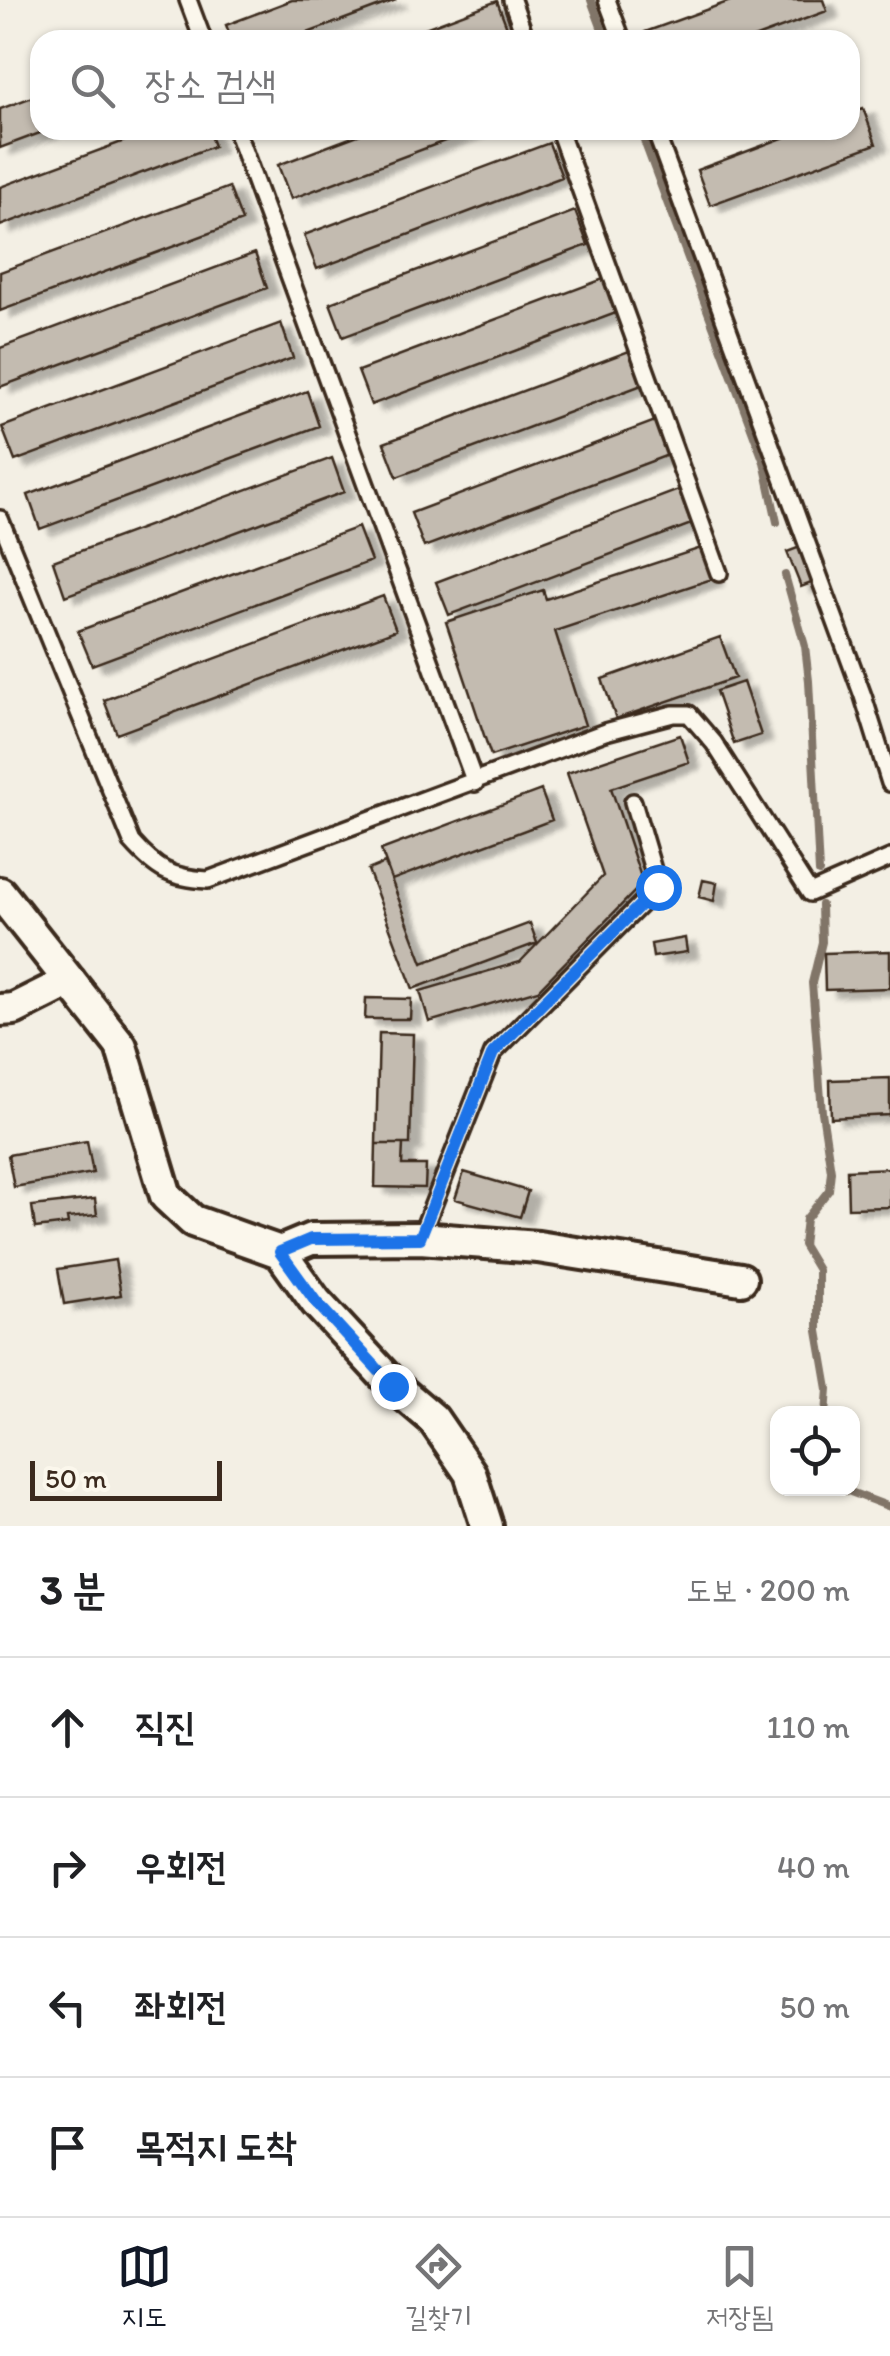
<!DOCTYPE html>
<html lang="ko">
<meta charset="utf-8">
<style>
body{margin:0;font-family:Itim,"Poor Story",sans-serif;background:#f6f6f6;color:#202124}
.controls{position:absolute;right:30px;bottom:30px;display:grid;overflow:hidden;border-radius:20px;box-shadow:0 2px 8px #0004}
.controls button{width:90px;height:90px;display:grid;place-items:center;padding:0;border:0;border-bottom:2px solid #e0e0e0;background:#fff;color:#202124;font:50px sans-serif}
.scale{position:absolute;left:30px;bottom:25px;width:192px;box-sizing:border-box;padding-left:10px;border:5px solid #3b2a1e;border-top:0;font-size:28px;line-height:35px;white-space:nowrap;color:#3b2a1e;-webkit-text-stroke:8px #fbf7ec;paint-order:stroke}
.stop{position:absolute;width:30px;height:30px;margin:-22px;border:8px solid #1a73e8;border-radius:50%;background:#fff}
.stop.end{background:#1a73e8;border-color:#fff;box-shadow:0 2px 10px #0008}
.list{margin:0;padding:0;list-style:none}
h2{display:flex;justify-content:space-between;align-items:center;height:130px;margin:0;padding:0 40px;font-size:42px}
h2 small{font-size:32px;font-weight:400;color:#757577}
.list li{display:grid;grid-template-columns:65px 1fr auto;gap:30px;align-items:center;box-sizing:border-box;height:140px;padding:0 40px;border-top:2px solid #e0e0e0}
.list b{display:block;font-size:38px;white-space:nowrap}
.list em{font-size:32px;font-style:normal;color:#757577}
.icon{flex:none;width:55px;height:55px;fill:none;stroke:currentColor;stroke-width:2;stroke-linecap:round;stroke-linejoin:round}
.map{position:relative;flex:none;width:890px;height:1526px;overflow:hidden}
.search{position:absolute;background:#fff;box-shadow:0 2px 8px #0004;left:30px;right:30px;top:30px;height:110px;display:flex;align-items:center;gap:25px;box-sizing:border-box;padding:0 35px;border-radius:30px;color:#757577;font-size:38px}
.sheet{height:690px;background:#fff}
nav{display:flex;justify-content:space-around;align-items:center;box-sizing:border-box;height:140px;border-top:2px solid #e0e0e0;background:#fff;font-size:28px;color:#757577}
nav a{display:grid;justify-items:center;gap:5px}
nav .on{color:#111827}
.map>svg:first-child{display:block}
.lines{fill:none;stroke-linecap:round;stroke-linejoin:round}
.stream{stroke:#817468;stroke-width:8}
.building{fill:#c3bbb0;stroke:#3b2a1e;stroke-width:2.5;filter:url(#shadow)}
.lane-casing{stroke:#3b2a1e;stroke-width:22}
.street-casing{stroke:#3b2a1e;stroke-width:38}
.lane{stroke:#fbf7ec;stroke-width:15}
.street{stroke:#fbf7ec;stroke-width:30}
.route{stroke:#1a73e8;stroke-width:12}
</style>
<div class="map">
<svg width="890" height="1526" viewBox="0 0 890 1526">
<defs>
<filter id="shadow"><feDropShadow dx="11" dy="6" stdDeviation="2.5" flood-color="#0004"/></filter>
</defs>
<rect width="100%" height="100%" fill="#f3efe4"/>
<filter id="ink" filterUnits="userSpaceOnUse"><feTurbulence type="fractalNoise" baseFrequency=".01" numOctaves="2"/><feDisplacementMap in="SourceGraphic" scale="20" xChannelSelector="R" yChannelSelector="G"/><feConvolveMatrix kernelMatrix="1 2 1 2 8 2 1 2 1" color-interpolation-filters="sRGB"/></filter>
<g filter="url(#ink)">
<g class="lines">
<!-- stream -->
<path class="stream" d="M591,0L606,40
M640,130L764,462L777,522
M785,575L805,646L809,681L819,872
M821,905L822,942L812,983L822,1112L831,1171L829,1190L806,1219L803,1245L818,1270V1331L828,1389L826,1414
M840,1488L890,1507"/>
</g>
<!-- building -->
<path class="building" d="M292,0H396L289,40H232L226,25Z
M733,0H823L827,11L748,40H648L645,32Z
M497,1L510,35L497,40H393Z
M40,94V130H48L0,148V109Z
M863,108L876,144L710,205L697,170L804,130H850V113Z
M154,130H208L214,146L0,226V187Z
M371,130H474L291,199L278,165Z
M549,143L562,177L317,269L304,235Z
M229,187L242,221L0,311V272Z
M575,211L588,245L343,337L330,303Z
M255,253L267,288L0,387V348Z
M603,279L616,313L371,405L358,371Z
M281,323L293,358L15,461L2,427Z
M629,351L642,385L397,477L384,443Z
M307,391L319,426L40,529L28,495Z
M655,421L668,455L424,547L411,513Z
M332,458L344,492L65,596L53,561Z
M681,489L694,523L449,615L436,582Z
M358,527L371,561L92,665L78,631Z
M800,547L814,582L801,587L787,552Z
M701,548L712,579L555,631L585,725L491,756L446,622L543,590L546,599Z
M383,596L396,630L117,734L104,700Z
M720,637L735,678L616,719L602,679Z
M743,682L761,735L734,744L716,691Z
M680,735L689,762L611,788L644,886L637,889L538,990L429,1022L420,991L520,962L603,876L567,773Z
M541,790L552,820L392,880L381,850Z
M385,863L423,963L530,923L537,943L413,989L368,870Z
M703,880L717,883L714,901L699,897Z
M685,938L687,952L653,957L651,944Z
M890,951V988L825,990L824,953Z
M366,998L411,999L410,1019H365Z
M379,1033L413,1034L410,1144H376Z
M890,1078V1115L831,1118L830,1080Z
M87,1141L93,1173L14,1187L8,1155Z
M376,1144H403L402,1165H426L425,1188L375,1187Z
M890,1168V1207L848,1208L847,1170Z
M464,1172L528,1191L520,1217L455,1199Z
M95,1199L97,1215L67,1218L68,1224L35,1228L32,1206Z
M115,1260L121,1295L64,1304L58,1269Z"/>
<g class="lines">
<!-- lane casing -->
<g class="lane-casing">
<path id="lane" d="M188,0L203,40
M512,0L526,40
M607,0L622,40
M236,130L475,783
M559,130L719,573
M655,130L863,696L890,783
M0,519L132,842C156,869 170,878 208,880L605,732L673,714H689L714,743L810,893L890,858
M420,1238L493,1053L658,887L633,802"/>
</g>
<!-- street casing -->
<g class="street-casing">
<path id="street" d="M0,893L121,1046L166,1196L193,1221L280,1252L316,1302L393,1385L433,1419L470,1473L487,1526
M0,1010L14,1009L70,981
M280,1252L311,1239L420,1238L538,1247L741,1279"/>
</g>
<!-- lane -->
<use href="#lane" class="lane"/>
<!-- street -->
<use href="#street" class="street"/>
</g>
</g>
<g class="lines" filter="url(#ink)">
<!-- route -->
<path class="route" d="M393,1386L316,1302L280,1252L311,1239L420,1238L493,1053L658,887"/>
</g>
</svg>
<div class="controls">
<button><svg class="icon" aria-label="locate" viewBox="0 0 24 24"><circle cx="12" cy="12" r="6"/><path d="M12 2v4M12 18v4M2 12h4M18 12h4"/></svg></button>
</div>
<div class="scale">50 m</div>
<div class="stop" style="left:658px;top:887px"></div>
<div class="stop end" style="left:393px;top:1386px"></div>
<div class="search"><svg class="icon" aria-label="search" viewBox="0 0 24 24"><circle cx="10" cy="10" r="6"/><path d="M15 15l6 6"/></svg>장소 검색</div>
</div>
<section class="sheet">
<h2>3 분<small>도보 · 200 m</small></h2>
<ul class="list">
<li><svg class="icon" aria-label="ahead" viewBox="0 0 24 24"><path d="M12 20V5M6 11l6-6 6 6"/></svg><div><b>직진</b></div><em>110 m</em></li>
<li><svg class="icon" aria-label="right" viewBox="0 0 24 24"><path d="M7 20v-9h11M14 6l5 5-5 5"/></svg><div><b>우회전</b></div><em>40 m</em></li>
<li><svg class="icon" aria-label="left" viewBox="0 0 24 24"><path d="M17 20v-9H6M10 6l-5 5 5 5"/></svg><div><b>좌회전</b></div><em>50 m</em></li>
<li><svg class="icon" aria-label="arrive" viewBox="0 0 24 24"><path d="M6 21V4h12l-3 4 3 4H6"/></svg><div><b>목적지 도착</b></div></li>
</ul>
</section>
<nav>
<a class="on"><svg class="icon" aria-label="map" viewBox="0 0 24 24"><path d="M3 6l6-2 6 2 6-2v14l-6 2-6-2-6 2zM9 4v14M15 6v14"/></svg>지도</a>
<a><svg class="icon" aria-label="directions" viewBox="0 0 24 24"><path d="M12 3l9 9-9 9-9-9zM9 14v-3h6M13 9l2 2-2 2"/></svg>길찾기</a>
<a><svg class="icon" aria-label="saved" viewBox="0 0 24 24"><path d="M7 4h10v16l-5-4-5 4z"/></svg>저장됨</a>
</nav>
